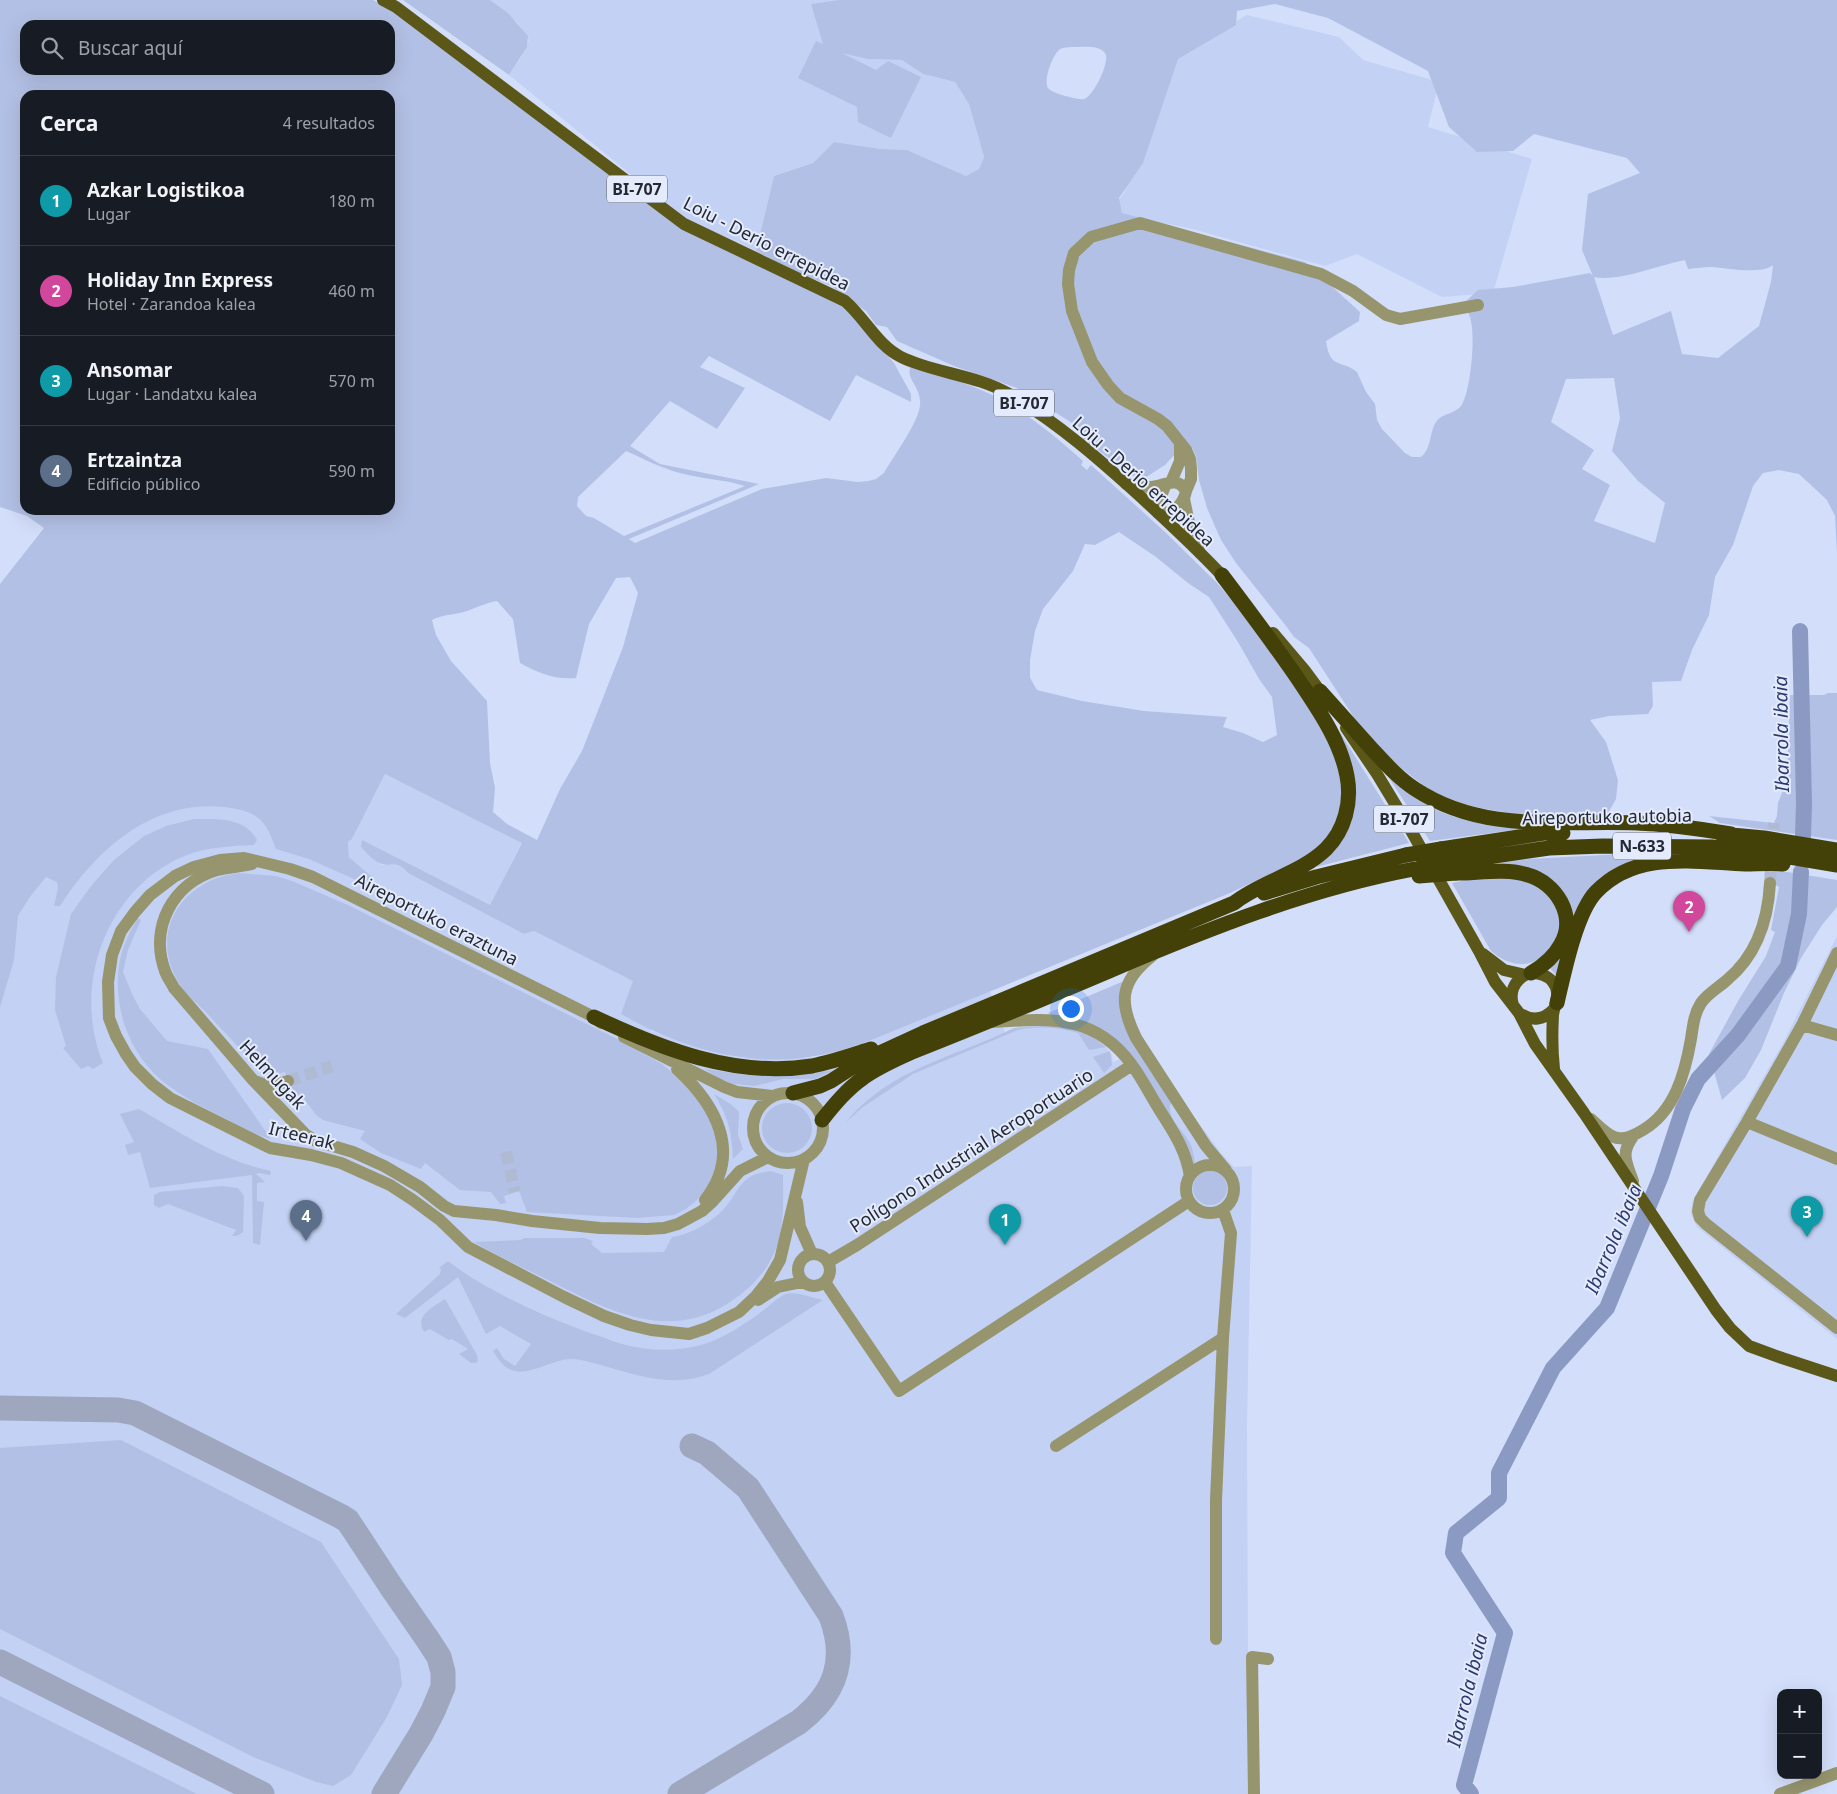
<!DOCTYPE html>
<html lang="es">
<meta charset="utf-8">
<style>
body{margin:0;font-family:"Noto Sans",sans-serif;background:#20242c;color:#f1f3f6}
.controls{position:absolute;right:15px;bottom:15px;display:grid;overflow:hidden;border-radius:10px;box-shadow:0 5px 20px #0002}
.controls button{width:45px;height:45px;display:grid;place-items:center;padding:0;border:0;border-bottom:1px solid #363941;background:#171b24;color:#f1f3f6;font:25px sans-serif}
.you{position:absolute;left:1070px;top:1008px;width:18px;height:18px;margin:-12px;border:4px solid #fff;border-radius:50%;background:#1a73e8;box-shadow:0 0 0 8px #1a73e833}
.badge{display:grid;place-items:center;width:32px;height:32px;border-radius:50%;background:#706c0b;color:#fff;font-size:16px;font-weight:700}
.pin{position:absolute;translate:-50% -41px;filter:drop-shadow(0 1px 2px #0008)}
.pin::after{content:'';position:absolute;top:26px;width:18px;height:15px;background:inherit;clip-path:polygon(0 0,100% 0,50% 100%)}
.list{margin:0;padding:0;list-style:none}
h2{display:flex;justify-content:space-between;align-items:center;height:65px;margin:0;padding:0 20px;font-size:21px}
h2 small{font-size:16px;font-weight:400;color:#9ea1a6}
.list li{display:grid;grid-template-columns:32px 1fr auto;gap:15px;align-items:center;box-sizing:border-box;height:90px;padding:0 20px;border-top:1px solid #363941}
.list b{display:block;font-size:19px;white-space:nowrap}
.list p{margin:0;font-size:16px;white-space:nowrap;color:#9ea1a6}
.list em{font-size:16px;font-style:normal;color:#9ea1a6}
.icon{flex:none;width:28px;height:28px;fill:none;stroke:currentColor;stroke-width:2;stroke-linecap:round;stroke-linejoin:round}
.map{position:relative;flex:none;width:1837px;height:1794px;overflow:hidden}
.search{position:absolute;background:#171b24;box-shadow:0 5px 20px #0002;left:20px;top:20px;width:375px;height:55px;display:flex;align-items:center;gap:12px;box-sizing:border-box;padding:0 18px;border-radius:15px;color:#9ea1a6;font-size:19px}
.panel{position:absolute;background:#171b24;box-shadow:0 5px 20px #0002;left:20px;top:90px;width:375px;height:425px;border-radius:15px}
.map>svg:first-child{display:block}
.built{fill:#c3d1f4}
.green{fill:#b3c0e5;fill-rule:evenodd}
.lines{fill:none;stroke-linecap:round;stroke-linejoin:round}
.river{stroke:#8b9ac2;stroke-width:16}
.taxiway{stroke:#9ea7be;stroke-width:25}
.minor-tunnel{stroke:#b0bad2;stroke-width:12;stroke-dasharray:12 6;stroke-linecap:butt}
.minor{stroke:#96956e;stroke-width:12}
.major{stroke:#5a5718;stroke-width:12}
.highway{stroke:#434108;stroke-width:15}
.highway-bridge{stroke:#434108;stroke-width:15}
.labels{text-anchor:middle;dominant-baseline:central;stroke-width:4;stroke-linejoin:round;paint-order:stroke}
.shield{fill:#e4ebfd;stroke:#5e6370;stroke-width:1}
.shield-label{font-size:16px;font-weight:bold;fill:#252934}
.street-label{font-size:18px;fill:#252934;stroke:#e4ebfd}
.water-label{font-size:19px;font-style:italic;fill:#2a3a6e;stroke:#e4ebfd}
</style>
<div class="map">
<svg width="1837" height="1794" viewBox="0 0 1837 1794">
<rect width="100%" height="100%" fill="#d3defa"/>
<!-- built -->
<path class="built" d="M490,0H839L811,4L815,14L868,59L902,60L923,74L955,82L969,104L984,157L979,169L966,176L907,150L881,149L834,142L813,163L774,176L756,251L729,238L689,222L509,75L522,56L529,40L518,23Z
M1247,15L1339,37L1363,60L1439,82L1428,127L1532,159L1493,293L1442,297L1357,254L1325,266L1189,228L1156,222H1123L1116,204L1124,193L1176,56Z
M385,774L522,842L490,906L362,841L382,865L397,864L403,867L408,873L524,934L534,931L634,981L651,1031L705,1050L741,1058L769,1059L815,1057L843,1050L874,1039L990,991L1005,1032L1014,1028L1046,1025L1082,1031L1106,1047L1112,1055L1113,1062L1129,1055L1192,1114L1221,1153L1234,1167L1252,1166L1247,1427L1248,1667L1254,1794H0V984L18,916L30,897L46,877L205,779L339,871L365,884L371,876L349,857L348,842L352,839Z
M1837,936V1339L1697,1227L1691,1215L1692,1203L1697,1193L1784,1041Z"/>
<!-- green -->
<path class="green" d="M0,0H373L397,13L629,188L846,307L894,363L911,394V402L856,375L830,421L709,356L700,367L745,388L717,429L670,401L630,446L660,464L759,484L629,539L635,543L762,489L826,478L858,482L868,481L876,479L884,473C894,455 918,424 920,405C922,387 904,378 911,366C935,374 959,380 981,390C1019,406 1053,434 1083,461L1081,465L1087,470L1091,465L1165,532L1217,583L1253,625L1311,710L1337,755L1343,803L1336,821L1324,843L1306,857L1230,893L874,1039C855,1046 836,1053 815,1056C746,1068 681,1048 621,1014L633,981L534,931L524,934L408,873C397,859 392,868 380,863C372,860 367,853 361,847L362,840L490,905L522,843L385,774L352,839L348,842L349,857L371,876L365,884L309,859L276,849C265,818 257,811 224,807C152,799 96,850 60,906H54L58,888L57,882L46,877L30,897L18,916L14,960L0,1007V584L44,528L27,516L0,507ZM25,25H390V70H25ZM25,95H390V510H25ZM626,451C644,459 661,468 680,473C701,479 723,479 745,486L624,536L594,518L586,516L577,506L578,497ZM1119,532L1156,557L1188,583L1209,597L1238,642L1259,679L1272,697L1277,735L1263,742L1243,733L1223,727L1227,717L1144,711L1082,701L1037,690L1030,678V660L1035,631L1043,609L1073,571L1085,544L1095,545ZM630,577L638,593L623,647L582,751L560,789L537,840L507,824L493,812L495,788L490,763L487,701L451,661L436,635L432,620C443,614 456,615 467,611C478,607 486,603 497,601L513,619L520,663C539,673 554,680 576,678L589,624L616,578Z
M403,0H490L508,13L528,36L527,47L509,75Z
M839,0H1837V553L1835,516L1827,500L1799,474L1779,470L1763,473L1753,486L1733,545L1715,577L1709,615L1692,650L1681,681L1652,682L1653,706L1648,714L1609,716L1590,720L1606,742L1618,780L1616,799L1604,820L1566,815L1515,814L1469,806L1431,791L1398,766L1364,733L1309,648L1294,637L1286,626L1236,563L1221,540L1207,508L1199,480L1196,456L1192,448L1178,451L1165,465L1140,481L1083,439V430L1017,388L954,366L897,341L887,327L876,325L866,311L831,286L789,269L756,251L774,176L813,163L834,142L881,149L907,150L966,176L979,169L984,157L969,104L955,82L923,74L902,60L868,59L842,53L876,70L888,61L921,77L891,138L858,122L857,107L798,78L816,41L823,44L811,4ZM1275,4L1328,18L1428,71L1449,127L1477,152L1513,151L1534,134L1627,158L1640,173L1588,194L1582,250L1593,276L1590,273L1513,287L1478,290L1460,307C1463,308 1465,309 1467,311C1478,323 1471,393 1461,406C1455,414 1442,413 1436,422C1429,433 1432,448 1421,457H1412L1405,453L1382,429L1377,420L1375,404L1366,392L1357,372C1341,359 1330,370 1326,341L1359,321L1360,312L1305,262L1122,213L1119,198L1143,163L1178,59L1236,25L1237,11ZM1075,47C1084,47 1099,45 1105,53C1111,61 1093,97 1084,99C1078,100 1071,97 1065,96C1060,94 1051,92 1048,88C1043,80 1053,54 1060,49C1065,47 1071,47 1075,47ZM1685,260L1688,269C1696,268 1703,267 1711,267C1727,268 1761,275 1773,265L1771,282L1759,326L1718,358L1682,354L1671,311L1613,335L1594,277C1619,282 1659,265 1685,260ZM1614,378L1620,418L1612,451L1638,481L1665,503L1655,543L1594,521L1610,485L1582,469L1594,450L1551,422L1566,379Z
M1828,693H1837V840L1720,823L1709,816L1774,823L1777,816L1778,803L1787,780L1790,695H1824Z
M1328,713L1409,843L1316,867L1329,856L1339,843L1353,806Z
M1378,761C1392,774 1414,798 1431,807C1460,824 1504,825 1537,827L1430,841Z
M194,819C217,819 245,817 257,840L254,845C232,846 208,847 187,855C107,886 71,986 103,1063L93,1069L88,1066L81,1069L63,1048L66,1046L55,1010L56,977L71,914L91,886L114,860L144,836L166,826Z
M1641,853L1679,856L1609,874L1558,978L1550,968L1565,947L1556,884L1468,867L1529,859Z
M1775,870L1837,880V907L1822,925L1801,958L1784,993L1761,1050L1745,1078L1722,1100L1709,1054L1738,1001L1766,956L1775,932L1771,930L1779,887L1774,884Z
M239,873L276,876L292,881L348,905L617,1039L662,1064L682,1081L704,1108L716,1133L717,1161L713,1175L706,1189L697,1200L686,1209L674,1215L637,1218L527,1212L519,1191L504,1196L506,1203L500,1204L491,1192L460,1190L425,1163L421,1169L381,1153L360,1139L365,1131L323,1120L316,1115L302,1096H286L282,1091L291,1088L285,1072L275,1075H266C245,1054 225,1033 205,1011C197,1003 185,994 179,983C156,946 167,904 206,883C216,877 227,875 239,873Z
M1509,878C1521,880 1532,881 1543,888C1585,916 1542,995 1491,951L1452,883L1471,879Z
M138,918L141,920L128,950L123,972L133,996L140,1009L167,1041L208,1049L271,1139C254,1135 238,1125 222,1117C204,1108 185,1098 169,1086C130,1058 111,1007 120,960C123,945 130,931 138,918Z
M1124,981L1121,991L1172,1100C1164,1118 1182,1128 1190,1143C1193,1149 1194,1156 1195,1163L1191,1164L1129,1055L1050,1015L1048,1013Z
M1056,1025L1092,1036L1106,1047L1089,1050L1078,1033C1057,1027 1039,1026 1018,1030L913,1074L863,1107L846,1122C889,1069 955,1057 1014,1028Z
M1110,1051L1112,1065L1104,1073L1093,1057Z
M703,1068C752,1078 785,1078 834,1070L815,1079H783L755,1086L734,1084L718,1078Z
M714,1094L732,1105L739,1112L738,1135L743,1149L733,1159C732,1133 728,1116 714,1094Z
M762 1128a25 25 0 1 1 50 0a25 25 0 1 1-50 0Z
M139,1109C181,1133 223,1161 271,1171L270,1175L259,1173L256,1174L265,1182L257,1183V1201L264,1202L260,1245L253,1243L252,1175L150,1188L140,1152L128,1155L125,1145L134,1142L120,1114Z
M1193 1188a17 17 0 1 1 34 0a17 17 0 1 1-34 0Z
M771,1171L783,1175C784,1227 784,1260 740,1295C676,1345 615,1314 552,1282C526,1269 499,1257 474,1242L521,1240L524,1238H584L593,1241L591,1244L602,1253L664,1252L672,1237C688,1235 708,1224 720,1213C741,1193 736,1175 771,1171Z
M222,1186L238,1188L244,1196L243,1232L237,1236H232L236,1230L168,1204L159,1208L154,1205V1195L160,1192Z
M448,1261C486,1291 544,1316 590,1333C601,1336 611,1341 622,1344C647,1351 676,1352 701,1345C722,1339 744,1325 761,1312C769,1307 777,1297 786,1294C797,1291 812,1298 823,1300L709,1374C675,1387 641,1377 608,1367C596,1364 583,1359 570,1359C552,1360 530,1375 515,1371C504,1369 499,1360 493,1351L497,1348L504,1359L515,1366L531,1344L500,1326L486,1334L458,1277L405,1318L396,1314L440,1274L441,1269L439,1268Z
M445,1299L477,1355L478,1361L476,1363H471L459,1354L468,1349L452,1339L449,1340L430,1329L424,1332C414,1316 433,1307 445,1299Z
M121,1440L321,1542L399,1659L402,1685L387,1717L351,1775L333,1786L316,1782L251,1756L0,1629V1448Z
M0,1696L197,1794H0Z"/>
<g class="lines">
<!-- river -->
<path class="river" d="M1800,631L1804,803L1803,837
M1471,1794L1464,1785L1505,1633L1453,1553L1456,1533L1499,1498V1473L1553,1368L1607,1308L1661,1176L1683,1109L1698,1079L1738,1035L1788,966L1799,914L1801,872"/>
<!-- taxiway -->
<path class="taxiway" d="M0,1408L118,1410L135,1413L342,1517L348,1521L392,1588L428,1640L439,1657L443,1672V1687L433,1711L421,1734L384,1794
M0,1662L262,1794
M680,1794L799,1722C835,1694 848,1661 831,1616L748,1488L707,1453L692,1446"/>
<!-- minor-tunnel -->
<path class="minor-tunnel" d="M1770,883L1774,823
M288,1081L332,1066
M506,1152L515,1192"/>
<!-- minor -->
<path class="minor" d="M1171,482L1180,461V442
M1126,484C1134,486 1142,487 1151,487C1165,486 1177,475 1186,491C1183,506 1173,514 1158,513L1161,496L1166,484
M1186,491L1191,479V469L1190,459L1186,450L1167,426L1158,419L1120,398L1108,385L1092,362L1072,311L1068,284L1069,270L1074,253L1091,237L1140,223L1321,274L1353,291L1386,315L1400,319L1478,305
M1184,499L1191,532L1200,553
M252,864C240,867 228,867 217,870C173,883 149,927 165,971C167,977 171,982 174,988L253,1080L306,1135L316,1141L353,1152L384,1166L420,1187L444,1206L454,1211L496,1215L532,1221L600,1228L647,1229L664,1228L678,1224L702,1211L712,1202L740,1171L768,1157
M1837,953L1802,1025L1747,1122L1700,1200L1698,1211L1700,1218L1706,1224L1837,1328
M1152,956C1119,982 1119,1003 1136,1038L1206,1146L1226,1170
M991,1022C1047,1019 1095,1013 1132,1065C1141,1077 1148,1091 1156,1104C1171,1129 1185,1146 1190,1176
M601,1023L594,1017L313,877L290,869L244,858L220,860L194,867L175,876L150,895L135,912L121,931L112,955L108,982L109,1018L116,1036L126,1054L135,1067L152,1084L170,1098L270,1148L311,1155L341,1163L390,1185L413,1200L440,1220L468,1247L564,1297L604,1316L630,1325L651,1330L689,1334L707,1328L739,1312L756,1296L768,1281L780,1260L804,1159
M1802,1025L1837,1035
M624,1037L724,1087L737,1092L772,1096
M677,1069C715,1104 743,1152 705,1200
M255,1081C267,1087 276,1085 288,1081
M753 1128a35 35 0 1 1 70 0a35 35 0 1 1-70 0Z
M1591,1119C1610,1137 1617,1146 1643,1130C1675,1111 1685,1073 1691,1039C1693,1026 1694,1014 1701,1003C1708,993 1718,988 1727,980C1756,956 1768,920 1770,883
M1747,1122L1837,1159
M1186 1189a24 24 0 1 1 48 0a24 24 0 1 1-48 0Z
M1633,1181C1626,1162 1620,1153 1634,1135
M797,1202L800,1227L812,1254
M798 1270a16 16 0 1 1 32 0a16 16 0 1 1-32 0Z
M828,1262L857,1245L1132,1065
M825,1282L899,1391L1189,1201
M758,1300L778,1287L802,1282
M1056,1446L1223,1338
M1216,1639V1500L1223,1338L1231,1233L1223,1210
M1254,1794L1252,1657L1268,1659
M1780,1794L1837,1773"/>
<!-- major -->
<path class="major" d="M383,0L396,7L684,224L845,301C865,318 877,345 901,357C934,373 977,375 1009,394C1057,422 1100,460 1141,497C1171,525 1201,552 1228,582
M1273,633L1306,672L1326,699
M1346,728L1377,774L1409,827L1479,951L1495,982L1519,1013L1535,1044L1584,1113L1716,1310L1730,1328L1749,1346L1782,1358L1837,1376
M1483,954L1504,970L1525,975
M1513,1005C1507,986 1524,967 1543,975C1551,978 1556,985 1557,992C1558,1000 1554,1007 1553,1015C1552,1033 1552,1051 1554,1069
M1519,1013C1532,1022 1544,1020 1554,1009"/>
<!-- highway -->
<path class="highway" d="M1320,691C1337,710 1354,729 1371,748C1385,763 1398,778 1415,789C1483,834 1561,820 1637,823C1669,824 1700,829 1731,834
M1721,834L1764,838L1837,850
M1441,849L1544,833H1563
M1447,863L1549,848L1603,846L1712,847L1760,852L1837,865
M1456,873C1479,873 1506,868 1528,875C1556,883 1577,916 1561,944C1554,957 1543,966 1531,973
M1264,893L1316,877L1406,855
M1557,1003C1564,973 1576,913 1596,892C1636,850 1694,862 1745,864C1757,864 1770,863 1783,864
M594,1017C662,1049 735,1078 812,1066C832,1062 852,1055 871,1049
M793,1093L820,1086L831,1081L862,1061L923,1033L1234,903C1262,881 1300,874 1326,849C1345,830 1352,802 1347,776C1341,744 1322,715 1304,688C1278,649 1250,612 1222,575
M822,1120C834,1105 847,1089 863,1078C878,1067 895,1060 912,1052C978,1026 1043,999 1109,971C1208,929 1308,889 1414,869"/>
<!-- highway-bridge -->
<path class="highway-bridge" d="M1406,855L1441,849
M1421,867L1447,863
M1419,876L1456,873"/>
</g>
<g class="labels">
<!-- shield labels -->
<g class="shield">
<rect x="607" y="175.5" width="60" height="27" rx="4"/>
<rect x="994" y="389.5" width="60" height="27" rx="4"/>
<rect x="1374" y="805.5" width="60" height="27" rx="4"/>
<rect x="1613" y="832.5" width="58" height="27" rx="4"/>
</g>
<g class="shield-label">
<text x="637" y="189">BI-707</text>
<text x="1024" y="403">BI-707</text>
<text x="1404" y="819">BI-707</text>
<text x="1642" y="846">N-633</text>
</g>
<!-- street labels -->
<g class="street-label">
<text transform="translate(767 243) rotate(27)">Loiu - Derio errepidea</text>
<text transform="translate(1144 481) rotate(42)">Loiu - Derio errepidea</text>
<text transform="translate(1607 816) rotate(-1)">Aireportuko autobia</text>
<text transform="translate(437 919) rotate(27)">Aireportuko eraztuna</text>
<text transform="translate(273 1074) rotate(47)">Helmugak</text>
<text transform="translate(302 1135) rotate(14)">Irteerak</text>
<text transform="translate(971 1150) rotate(-33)">Polígono Industrial Aeroportuario</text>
</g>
<!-- water labels -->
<g class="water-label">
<text transform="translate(1781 734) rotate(-91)">Ibarrola ibaia</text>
<text transform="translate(1613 1239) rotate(-67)">Ibarrola ibaia</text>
<text transform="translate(1467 1690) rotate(-76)">Ibarrola ibaia</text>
</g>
</g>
</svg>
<div class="controls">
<button>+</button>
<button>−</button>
</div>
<div class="you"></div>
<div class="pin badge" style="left:1005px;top:1245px;background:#0f9aa8">1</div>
<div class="pin badge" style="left:1689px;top:932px;background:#d1479c">2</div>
<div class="pin badge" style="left:1807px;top:1237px;background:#0f9aa8">3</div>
<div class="pin badge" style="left:306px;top:1241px;background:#5c6f8a">4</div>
<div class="search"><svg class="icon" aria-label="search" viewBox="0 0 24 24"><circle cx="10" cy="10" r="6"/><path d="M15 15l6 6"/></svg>Buscar aquí</div>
<section class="panel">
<h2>Cerca<small>4 resultados</small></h2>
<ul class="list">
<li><span class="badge" style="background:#0f9aa8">1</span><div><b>Azkar Logistikoa</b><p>Lugar</p></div><em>180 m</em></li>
<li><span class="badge" style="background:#d1479c">2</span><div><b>Holiday Inn Express</b><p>Hotel · Zarandoa kalea</p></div><em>460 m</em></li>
<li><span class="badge" style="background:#0f9aa8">3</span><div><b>Ansomar</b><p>Lugar · Landatxu kalea</p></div><em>570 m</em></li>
<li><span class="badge" style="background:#5c6f8a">4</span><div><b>Ertzaintza</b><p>Edificio público</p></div><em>590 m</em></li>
</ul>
</section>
</div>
